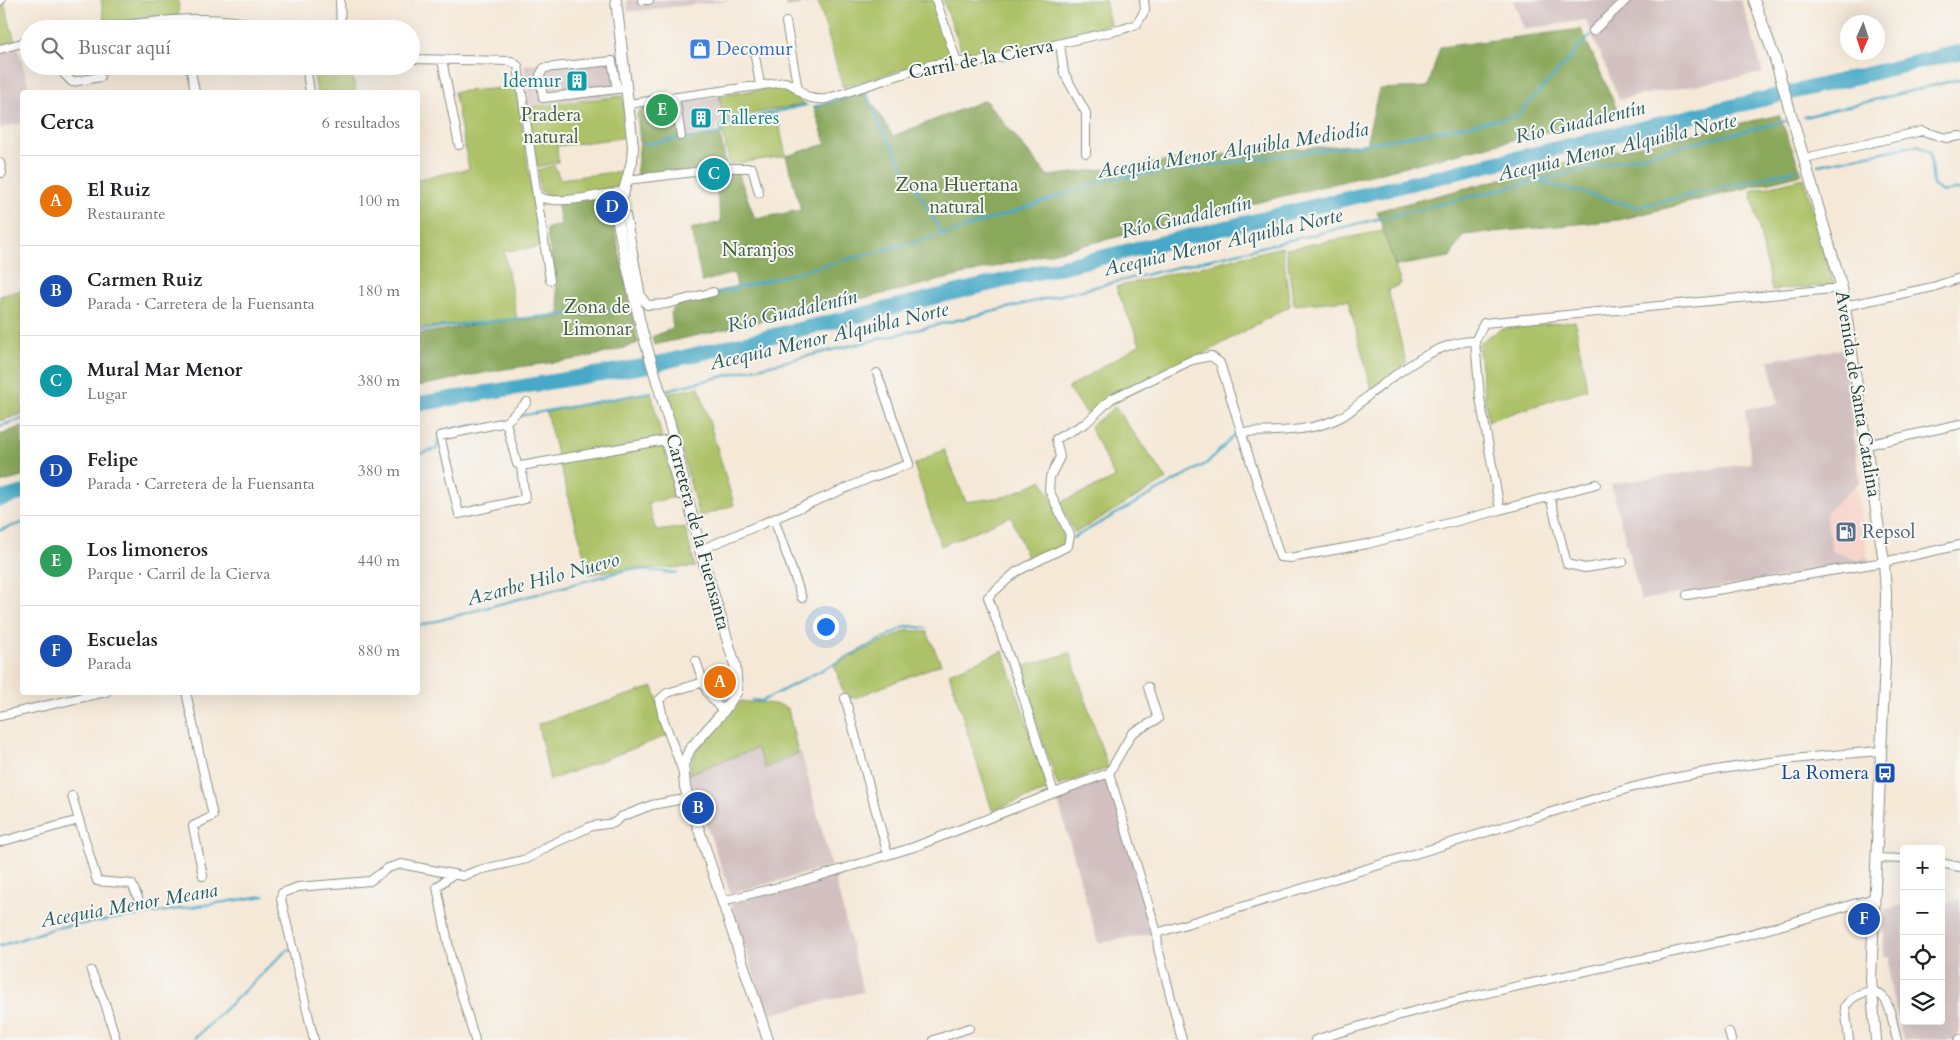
<!DOCTYPE html>
<html lang="es">
<meta charset="utf-8">
<style>
body{margin:0;font-family:Cardo,serif;background:#f2f2f2;color:#202124}
.controls{position:absolute;right:15px;bottom:15px;display:grid;overflow:hidden;border-radius:5px;box-shadow:0 5px 20px #0002}
.controls button{width:45px;height:45px;display:grid;place-items:center;padding:0;border:0;border-bottom:1px solid #e0e0e0;background:#fff;color:#202124;font:25px sans-serif}
.compass{position:absolute;left:1840px;top:15px;width:45px;height:45px;border-radius:50%;background:#fff;box-shadow:0 5px 20px #0002;rotate:183deg}
.you{position:absolute;left:825px;top:626px;width:18px;height:18px;margin:-12px;border:4px solid #fff;border-radius:50%;background:#1a73e8;box-shadow:0 0 0 8px #1a73e833}
.badge{display:grid;place-items:center;width:32px;height:32px;border-radius:50%;background:#d93025;color:#fff;font-size:16px;font-weight:700}
.pin{position:absolute;translate:-50% -50%;border:2px solid #fff;box-shadow:0 1px 5px #0006}
.list{margin:0;padding:0;list-style:none}
h2{display:flex;justify-content:space-between;align-items:center;height:65px;margin:0;padding:0 20px;font-size:21px}
h2 small{font-size:16px;font-weight:400;color:#757577}
.list li{display:grid;grid-template-columns:32px 1fr auto;gap:15px;align-items:center;box-sizing:border-box;height:90px;padding:0 20px;border-top:1px solid #e0e0e0}
.list b{display:block;font-size:19px;white-space:nowrap}
.list p{margin:0;font-size:16px;white-space:nowrap;color:#757577}
.list em{font-size:16px;font-style:normal;color:#757577}
.icon{flex:none;width:28px;height:28px;fill:none;stroke:currentColor;stroke-width:2;stroke-linecap:round;stroke-linejoin:round}
.map{position:relative;flex:none;width:1960px;height:1040px;overflow:hidden}
.search{position:absolute;background:#fff;box-shadow:0 5px 20px #0002;left:20px;top:20px;width:400px;height:55px;display:flex;align-items:center;gap:12px;box-sizing:border-box;padding:0 18px;border-radius:28px;color:#757577;font-size:19px}
.panel{position:absolute;background:#fff;box-shadow:0 5px 20px #0002;left:20px;top:90px;width:400px;height:605px;border-radius:5px}
.map>svg:first-child{display:block}
.built{fill:#f7d1c7}
.industrial{fill:#d2bfc0}
.green{fill:#adc267;stroke:#66804e}
.forest{fill:#8aa85c;stroke:#547248}
.lines{fill:none;stroke-linecap:round;stroke-linejoin:round}
.stream{stroke:#47a9c7;stroke-width:2.5}
.river{stroke:#47a9c7;stroke-width:15}
.street-casing{stroke:#8a9286;stroke-width:10}
.secondary-casing{stroke:#8a9286;stroke-width:12}
.street{stroke:#fff;stroke-width:8}
.secondary{stroke:#fff;stroke-width:10}
.labels{text-anchor:middle;dominant-baseline:central;stroke-width:4;stroke-linejoin:round;paint-order:stroke}
.shop-label{font-size:19px;fill:#366cbe;stroke:#f6f6f2;text-anchor:start}
.street-label{font-size:19px;fill:#1f3d34;stroke:#f6f6f2}
.culture-label{font-size:19px;fill:#0d838f;stroke:#f6f6f2;text-anchor:end}
.park-label{font-size:19px;fill:#425e41;stroke:#f6f6f2}
.service-label{font-size:19px;fill:#4e5e75;stroke:#f6f6f2;text-anchor:start}
.transit-label{font-size:19px;fill:#164399;stroke:#f6f6f2;text-anchor:end}
.water-label{font-size:20px;font-style:italic;fill:#2b5d60;stroke:#f6f6f2}
</style>
<div class="map">
<svg width="1960" height="1040" viewBox="0 0 1960 1040">
<rect width="100%" height="100%" fill="#f6f6f2"/>
<filter id="ink" filterUnits="userSpaceOnUse"><feTurbulence type="fractalNoise" baseFrequency=".02" numOctaves="2"/><feDisplacementMap in="SourceGraphic" scale="10" xChannelSelector="R" yChannelSelector="G"/><feConvolveMatrix kernelMatrix="1 2 1 2 8 2 1 2 1" color-interpolation-filters="sRGB"/></filter>
<filter id="wash" filterUnits="userSpaceOnUse"><feTurbulence type="fractalNoise" baseFrequency=".0096" numOctaves="4" result="noise"/><feDisplacementMap in="SourceGraphic" scale="20" xChannelSelector="R" yChannelSelector="G"/><feGaussianBlur stdDeviation="1.12" result="paint"/><feColorMatrix in="noise" values="0 0 0 0 0 0 0 0 0 0 0 0 0 0 0 0 0 1.4 0 .05"/><feComposite in="paint" operator="in"/></filter>
<g filter="url(#wash)">
<rect width="100%" height="100%" fill="#f5e8d7"/>
<!-- built -->
<path class="built" d="M1856,485L1868,558L1857,560L1832,551L1826,513Z"/>
<!-- industrial -->
<path class="industrial" d="M627,0H735L628,12Z
M1513,0H1741L1763,73L1619,99L1586,20L1524,29Z
M18,47L30,92H22V123L0,128V53Z
M617,53L620,94L529,105L524,65Z
M719,96L724,119L716,126L717,131L688,136L682,102Z
M1842,349L1860,481L1826,513L1832,551L1857,560L1868,558L1869,563L1641,600L1611,484L1751,463L1745,409L1778,404L1769,360Z
M757,748L765,768L801,751L831,866L731,894L688,774Z
M1109,773L1157,933L1098,943L1057,797Z
M834,874L863,992L767,1015L731,903Z
M1960,899V1032L1955,1040H1903L1890,983L1889,956H1883L1886,909L1898,907L1904,903V1021H1941V905Z"/>
<!-- green -->
<path class="green" d="M0,0H3L15,41L0,46Z
M101,0H178L179,17L105,25Z
M786,0H934L954,54L843,87L818,1L787,6Z
M943,0H1105L1110,24L966,62Z
M312,66H350L356,92H317Z
M781,86L805,104L724,119L719,96Z
M516,87L540,247L504,251L517,319L418,328V179L469,169L454,92Z
M622,96L628,124L627,137L557,146L558,162L536,167L527,107Z
M777,115L786,156L730,164L721,125Z
M554,165L560,179L623,171L619,187L553,197L540,191L538,170Z
M1804,178L1834,285L1772,290L1751,191Z
M1383,231L1401,284L1388,290L1406,363L1372,390L1348,300L1294,305L1286,249Z
M1282,247L1290,306L1089,417L1068,388L1140,344L1116,287Z
M22,290V414L0,421V296Z
M1575,321L1587,389L1488,421L1478,344L1501,329Z
M699,387L734,505L699,517L667,394Z
M651,392L676,497L648,503L656,531L685,527L695,567L630,569L589,574L546,412Z
M1115,407L1167,479L1075,533L1059,503L1115,478L1090,427Z
M944,449L966,502L1008,496L1042,480L1070,535L1068,546L1030,565L1011,516L941,546L914,465Z
M908,630L927,632L941,664L854,698H845L834,664Z
M1003,651L1049,790L992,810L949,673Z
M1070,653L1108,768L1058,786L1018,668Z
M653,687L669,735L550,780L538,724Z
M741,701C756,704 777,701 788,709L798,753L765,768L757,748L688,774C695,740 719,726 741,701Z"/>
<!-- forest -->
<path class="forest" d="M1581,29L1619,114L900,290L654,345L652,337L673,328L671,312L678,303L737,286L734,273L702,282L691,229L721,222L714,174L736,167L755,219L801,210L786,156L826,144L814,108L866,93L893,136L985,100L1048,176L1244,152L1366,144L1379,89L1428,87L1440,47Z
M682,102L687,138L720,133L726,165L636,177L640,141L637,113L644,107Z
M1779,115L1802,174L1619,220L1463,235L1450,257L1395,266L1377,211L1575,160Z
M615,197L613,221L638,343C595,360 549,362 505,369C476,374 447,381 418,386V334L497,321L561,317L546,229L561,224L557,201Z
M22,426V477L0,483V435Z"/>
<g class="lines">
<!-- stream -->
<path class="stream" d="M814,107L859,93H866L879,124L943,235
M758,116L806,105
M1804,117L1960,79
M684,139L722,133L720,126L726,121L753,117
M643,144L680,139
M1818,165L1918,145L1930,152L1933,185L1942,192L1960,189
M1538,181L1637,207L1796,170
M714,294L953,232L1110,179L1366,144L1517,116L1590,36
M418,331L448,326L626,308
M666,390L1786,121
M514,417L651,392
M0,426L22,419
M439,435L441,431L481,424
M418,454L437,449L438,440
M0,530L22,523
M1073,538L1207,463L1236,434
M418,626L630,569L677,573
M752,700L762,701L907,626L926,628
M0,946L55,928L264,896
M195,1038L287,950L291,949"/>
<!-- river -->
<path class="river" d="M418,404L651,365L1960,52
M0,499L22,493"/>
</g>
</g>
<g filter="url(#ink)">
<g class="lines">
<!-- street casing -->
<g class="street-casing">
<path id="street" d="M340,0L341,29
M642,0H649
M936,0L957,62
M0,1L1,0
M786,22L798,90
M89,29C147,23 213,10 270,29
M1593,31L1626,0
M1060,44L1064,73L1086,113V153
M0,49L29,41
M754,50L760,85
M411,59L511,61L518,66L537,196C558,207 600,194 624,191
M442,60L459,145
M63,66L65,75L72,82L100,77
M190,66L195,92
M306,66L310,92
M617,89L612,61L544,68L540,75L543,98L617,89L626,88
M675,97L681,136
M628,104L785,82C805,88 799,101 826,99L930,65L949,62H979L1123,29L1137,24L1145,10L1144,0
M1805,158L1922,131L1946,138L1960,136
M0,163L2,173
M627,180L728,168H752L759,193
M537,196L550,280
M618,210L626,215L641,296L647,305L667,304L713,292
M1845,306L1933,287L1960,278
M527,402L506,422L517,464L521,466L665,440L680,495H687
M506,422L440,436L459,514L525,499L521,466
M1241,432C1275,431 1312,433 1343,416C1353,410 1362,401 1370,394C1399,372 1437,341 1475,341
M1867,445L1960,424
M1596,484L1500,510L1480,398L1475,341L1484,323L1842,288
M1550,497L1567,564L1585,568L1623,562
M1500,510L1367,544L1290,558L1280,557L1220,363L1211,356L1192,360L1111,399L1086,423L1056,439L1060,457L1050,477L1049,490L1070,535L1068,546L1016,572L988,597L1022,693L1054,793L1109,773L1157,933L1630,788C1712,767 1797,757 1881,751
M774,519L802,598
M700,550L870,478L909,464L877,373
M1687,595L1884,562L1960,545
M696,661L707,692L723,712
M186,692L213,816L193,826L203,876
M845,698L888,855
M0,716L106,692
M682,769L664,721L659,700L667,693L704,682
M1109,773L1132,733L1158,719L1148,687
M72,796L97,881L132,884L138,898
M0,842L79,820
M1876,858L1904,859
M1941,863L1960,867
M453,874L437,887L452,963L475,1040
M722,901L803,881L914,847L1054,793
M1157,933L1158,948L1182,1040
M91,971L105,1003L116,1040
M1729,1032L1731,1040
M314,1040L281,899L282,893L298,887L370,881L388,868L401,864L463,876L479,870L527,859L550,845L592,826L614,823L621,817L652,805L689,798
M934,1040L969,1028
M1315,1040C1443,999 1575,974 1706,945C1763,932 1818,915 1874,898
M1849,1040L1845,1006C1852,998 1858,993 1868,992C1891,988 1892,1024 1897,1040
M1959,1040L1960,1039"/>
</g>
<!-- secondary casing -->
<g class="secondary-casing">
<path id="secondary" d="M616,0L633,146L632,161L617,217L623,248L642,331L673,435L700,550L735,665L737,691L723,712L690,749L683,765L685,787L768,1040
M1754,0L1774,56L1842,288L1884,562L1886,594L1885,662L1871,979L1876,1040"/>
</g>
<!-- street -->
<use href="#street" class="street"/>
<!-- secondary -->
<use href="#secondary" class="secondary"/>
</g>
</g>
<!-- icons -->
<defs>
<g id="shop-square" transform="scale(1.125)"><rect x="-9" y="-9" width="18" height="18" rx="4" fill="#3f7fe0" stroke="#f6f6f2"/><path d="M-5-2.5h2.3a2.7 3.5 0 0 1 5.4 0H5L5.5 6h-11ZM-1.5-2.5h3a1.5 2.3 0 0 0-3 0Z" fill="#fff"/></g>
<g id="building-square" transform="scale(1.125)"><rect x="-9" y="-9" width="18" height="18" rx="4" fill="#0f9aa8" stroke="#f6f6f2"/><path d="M-4-6H4V6H1V3H-1V6H-4ZM-2.5-4.3h1.7v1.8h-1.7ZM.8-4.3h1.7v1.8H.8ZM-2.5-1h1.7V.8h-1.7ZM.8-1h1.7V.8H.8Z" fill="#fff"/></g>
<g id="fuel-square" transform="scale(1.125)"><rect x="-9" y="-9" width="18" height="18" rx="4" fill="#5c6f8a" stroke="#f6f6f2"/><path d="M-5.5-6h7V0h2V4h1.3V-2.5L3-4.5l.8-.8L6-3V5H2.5V1h-1V6h-7ZM-4.2-4.7v3.2H.2V-4.7Z" fill="#fff"/></g>
<g id="bus-square" transform="scale(1.125)"><rect x="-9" y="-9" width="18" height="18" rx="4" fill="#1a4fb4" stroke="#f6f6f2"/><path d="M-5-6H5V4H4V6H2V4H-2V6H-4V4H-5ZM-3.5-4V0h7V-4ZM-3.5 1.2v1.5H-2V1.2ZM2 1.2v1.5H3.5V1.2Z" fill="#fff"/></g>
</defs>
<g fill-rule="evenodd">
<use href="#shop-square" x="700" y="49"/>
<use href="#building-square" x="577" y="81"/>
<use href="#building-square" x="701" y="118"/>
<use href="#fuel-square" x="1846" y="532"/>
<use href="#bus-square" x="1885" y="773"/>
</g>
<g class="labels">
<!-- shop labels -->
<g class="shop-label">
<text x="716" y="49">Decomur</text>
</g>
<!-- street labels -->
<g class="street-label">
<text transform="translate(981 59) rotate(-11)">Carril de la Cierva</text>
<text transform="translate(1858 394) rotate(81)">Avenida de Santa Catalina</text>
<text transform="translate(698 532) rotate(75)">Carretera de la Fuensanta</text>
</g>
<!-- culture labels -->
<g class="culture-label">
<text x="561" y="81">Idemur</text>
<text x="717" y="118" text-anchor="start">Talleres</text>
</g>
<!-- park labels -->
<g class="park-label">
<text x="551" y="115">Pradera<tspan x="551" dy="22">natural</tspan></text>
<text x="957" y="185">Zona Huertana<tspan x="957" dy="22">natural</tspan></text>
<text x="758" y="250">Naranjos</text>
<text x="597" y="307">Zona de<tspan x="597" dy="22">Limonar</tspan></text>
</g>
<!-- service labels -->
<g class="service-label">
<text x="1862" y="532">Repsol</text>
</g>
<!-- transit labels -->
<g class="transit-label">
<text x="1869" y="773">La Romera</text>
</g>
<!-- water labels -->
<g class="water-label">
<text transform="translate(1580 122) rotate(-13)">Río Guadalentín</text>
<text transform="translate(1617 147) rotate(-13)">Acequia Menor Alquibla Norte</text>
<text transform="translate(1233 150) rotate(-9)">Acequia Menor Alquibla Mediodía</text>
<text transform="translate(1186 217) rotate(-13)">Río Guadalentín</text>
<text transform="translate(1223 242) rotate(-13)">Acequia Menor Alquibla Norte</text>
<text transform="translate(792 311) rotate(-13)">Río Guadalentín</text>
<text transform="translate(829 336) rotate(-13)">Acequia Menor Alquibla Norte</text>
<text transform="translate(543 579) rotate(-15)">Azarbe Hilo Nuevo</text>
<text transform="translate(129 905) rotate(-10)">Acequia Menor Meana</text>
</g>
</g>
</svg>
<div class="controls">
<button>+</button>
<button>−</button>
<button><svg class="icon" aria-label="locate" viewBox="0 0 24 24"><circle cx="12" cy="12" r="6"/><path d="M12 2v4M12 18v4M2 12h4M18 12h4"/></svg></button>
<button><svg class="icon" aria-label="layers" viewBox="0 0 24 24"><path d="M12 4l9 5-9 5-9-5zM3 14l9 5 9-5"/></svg></button>
</div>
<svg class="compass" viewBox="-18 -18 36 36"><path d="M0-13l5 13h-10z" fill="#e53935"/><path d="M0 13l5-13h-10z" fill="#757577"/></svg>
<div class="you"></div>
<div class="pin badge" style="left:720px;top:682px;background:#e8710a">A</div>
<div class="pin badge" style="left:698px;top:808px;background:#1a4fb4">B</div>
<div class="pin badge" style="left:714px;top:174px;background:#0f9aa8">C</div>
<div class="pin badge" style="left:612px;top:207px;background:#1a4fb4">D</div>
<div class="pin badge" style="left:662px;top:110px;background:#2e9e5b">E</div>
<div class="pin badge" style="left:1864px;top:919px;background:#1a4fb4">F</div>
<div class="search"><svg class="icon" aria-label="search" viewBox="0 0 24 24"><circle cx="10" cy="10" r="6"/><path d="M15 15l6 6"/></svg>Buscar aquí</div>
<section class="panel">
<h2>Cerca<small>6 resultados</small></h2>
<ul class="list">
<li><span class="badge" style="background:#e8710a">A</span><div><b>El Ruiz</b><p>Restaurante</p></div><em>100 m</em></li>
<li><span class="badge" style="background:#1a4fb4">B</span><div><b>Carmen Ruiz</b><p>Parada · Carretera de la Fuensanta</p></div><em>180 m</em></li>
<li><span class="badge" style="background:#0f9aa8">C</span><div><b>Mural Mar Menor</b><p>Lugar</p></div><em>380 m</em></li>
<li><span class="badge" style="background:#1a4fb4">D</span><div><b>Felipe</b><p>Parada · Carretera de la Fuensanta</p></div><em>380 m</em></li>
<li><span class="badge" style="background:#2e9e5b">E</span><div><b>Los limoneros</b><p>Parque · Carril de la Cierva</p></div><em>440 m</em></li>
<li><span class="badge" style="background:#1a4fb4">F</span><div><b>Escuelas</b><p>Parada</p></div><em>880 m</em></li>
</ul>
</section>
</div>
